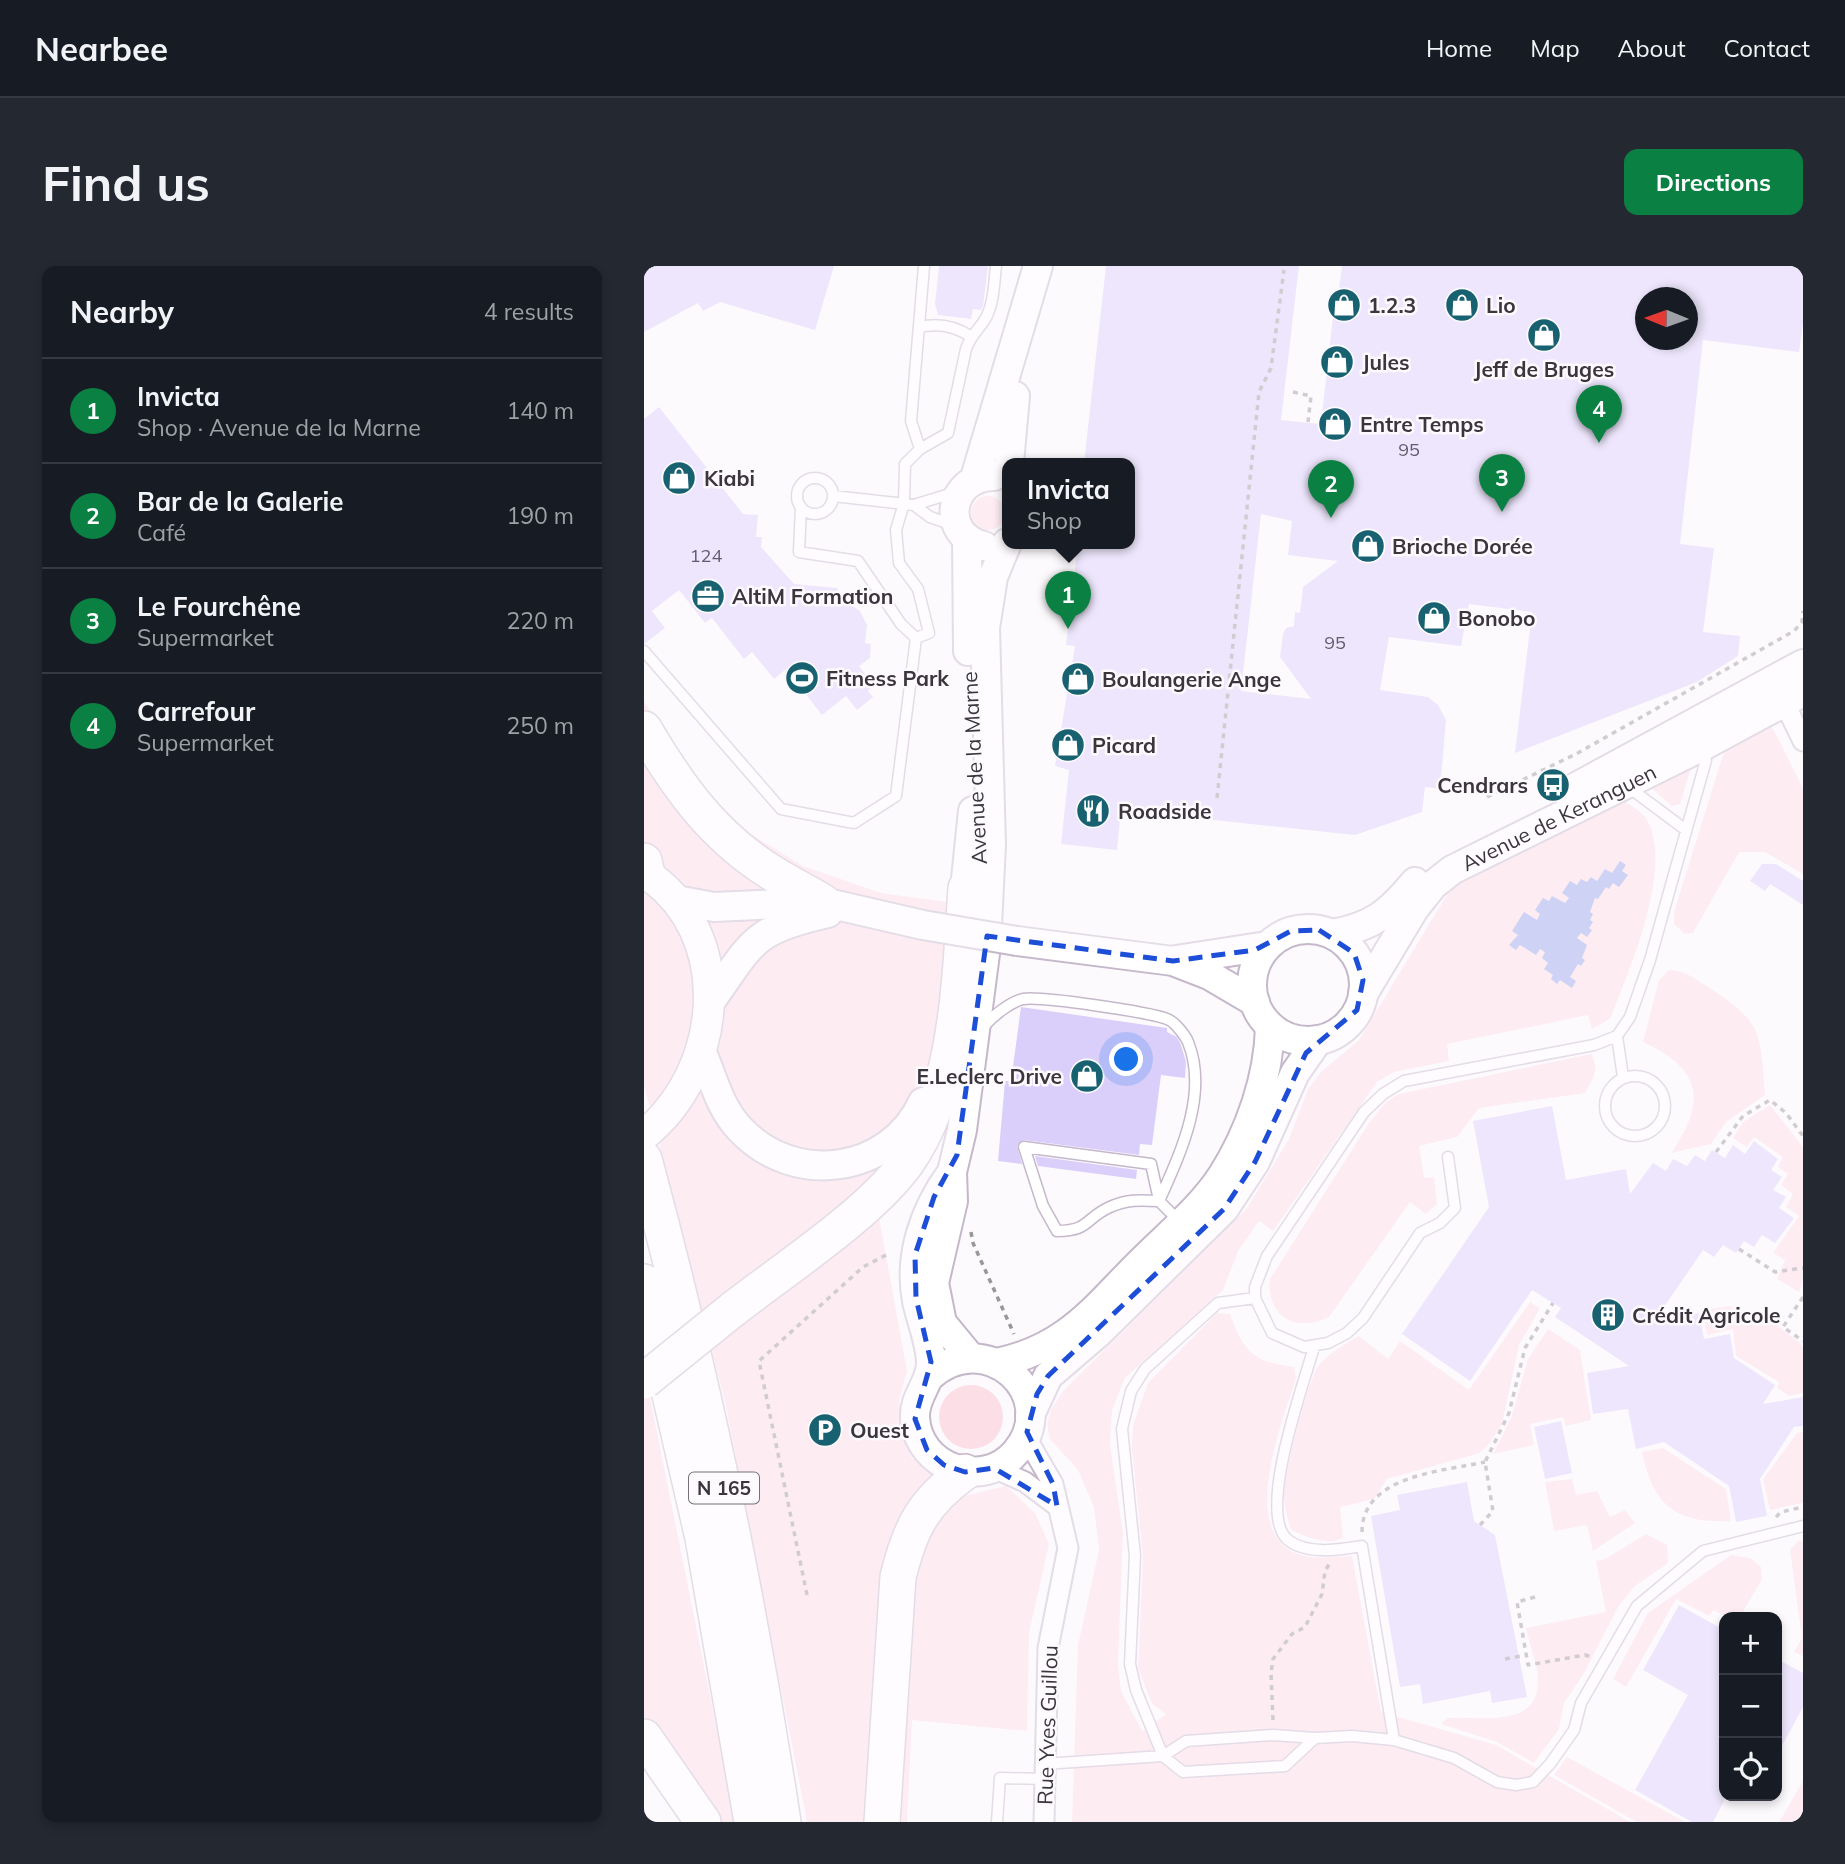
<!DOCTYPE html>
<meta charset="utf-8">
<style>
body{margin:0;font-family:Mulish,sans-serif;background:#242831;color:#f1f3f6}
.controls{position:absolute;right:21px;bottom:21px;display:grid;overflow:hidden;border-radius:14px;box-shadow:0 4px 10px #0003}
.controls button{width:63px;height:63px;display:grid;place-items:center;padding:0;border:0;border-bottom:2px solid #363941;background:#171b24;color:#f1f3f6;font:35px sans-serif}
.compass{position:absolute;left:991px;top:21px;width:63px;height:63px;border-radius:50%;background:#171b24;box-shadow:0 4px 10px #0003;rotate:271deg}
.you{position:absolute;left:483px;top:794px;width:24px;height:24px;margin:-18px;border:5px solid #fff;border-radius:50%;background:#1a73e8;box-shadow:0 0 0 10px #1a73e833}
.badge{display:grid;place-items:center;width:46px;height:46px;border-radius:50%;background:#0b8043;color:#fff;font-size:23px;font-weight:700}
.pin{position:absolute;translate:-50% -58px;filter:drop-shadow(0 2px 4px #0008)}
.pin::after{content:'';position:absolute;top:37px;width:24px;height:21px;background:inherit;clip-path:polygon(0 0,100% 0,50% 100%)}
.popup{position:absolute;left:358px;top:192px;width:133px;height:91px;box-sizing:border-box;display:grid;place-content:center;border-radius:14px;background:#171b24;filter:drop-shadow(0 2px 5px #0005);font-size:23px;white-space:nowrap;color:#9ea1a6}
.popup b{font-size:26px;color:#f1f3f6}
.popup::after{content:'';position:absolute;left:50%;top:100%;margin-left:-14px;border:14px solid transparent;border-top-color:#171b24}
.list{margin:0;padding:0;list-style:none}
h2{display:flex;justify-content:space-between;align-items:center;height:91px;margin:0;padding:0 28px;font-size:30px}
h2 small{font-size:23px;font-weight:400;color:#9ea1a6}
.list li{display:grid;grid-template-columns:46px 1fr auto;gap:21px;align-items:center;box-sizing:border-box;height:105px;padding:0 28px;border-top:2px solid #363941}
.list b{display:block;font-size:26px;white-space:nowrap}
.list p{margin:0;font-size:23px;white-space:nowrap;color:#9ea1a6}
.list em{font-size:23px;font-style:normal;color:#9ea1a6}
.icon{flex:none;width:38px;height:38px;fill:none;stroke:currentColor;stroke-width:2;stroke-linecap:round;stroke-linejoin:round}
.map{position:relative;flex:none;width:1159px;height:1556px;overflow:hidden;border-radius:14px}
header{display:flex;align-items:center;gap:42px;box-sizing:border-box;height:98px;padding:0 35px;background:#171b24;border-bottom:2px solid #363941}
header strong{font-size:33px}
nav{display:flex;gap:38px;margin-inline-start:auto;font-size:24px}
.intro{display:flex;align-items:center;justify-content:space-between;box-sizing:border-box;height:168px;padding:0 42px}
h1{margin:0;font-size:49px}
.button{padding:18px 32px;border-radius:14px;background:#0b8043;color:#fff;font-size:24px;font-weight:700}
main{display:flex;gap:42px;padding:0 42px}
aside{flex:1;background:#171b24;border-radius:14px;box-shadow:0 4px 10px #0003}
.map>svg:first-child{display:block}
.green{fill:#fcdee7}
.water{fill:#96a2e8}
.building{fill:#dacffb;fill-rule:evenodd}
.lines{fill:none;stroke-linecap:round;stroke-linejoin:round}
.lane-casing{stroke:#c5b8ca;stroke-width:13}
.street-casing{stroke:#c5b8ca;stroke-width:23}
.secondary-casing{stroke:#c5b8ca;stroke-width:32}
.primary-casing{stroke:#c5b8ca;stroke-width:33}
.highway-casing{stroke:#c5b8ca;stroke-width:38}
.path{stroke:#9a969c;stroke-width:3.5;stroke-dasharray:5 5;stroke-linecap:butt}
.lane{stroke:#fff;stroke-width:10}
.street{stroke:#fff;stroke-width:19}
.secondary{stroke:#fff;stroke-width:28}
.primary{stroke:#fff;stroke-width:30}
.highway{stroke:#fff;stroke-width:35}
.secondary-bridge-casing{stroke:#c5b8ca;stroke-width:32;stroke-linecap:butt}
.highway-bridge-casing{stroke:#c5b8ca;stroke-width:38;stroke-linecap:butt}
.secondary-bridge{stroke:#fff;stroke-width:28}
.highway-bridge{stroke:#fff;stroke-width:35}
.marked{fill:none;stroke:#1d4ed8;stroke-width:5;stroke-dasharray:14 9;stroke-linejoin:round}
.labels{text-anchor:middle;dominant-baseline:central;stroke-width:5;stroke-linejoin:round;paint-order:stroke}
.number-label{font-size:18px;fill:#635c6c}
.shield{fill:#fdfafe;stroke:#757077;stroke-width:2}
.shield-label{font-size:19px;font-weight:bold;fill:#3b353d}
.poi-label{font-size:21px;font-weight:bold;fill:#3b353d;stroke:#fdfafe;text-anchor:start}
.street-label{font-size:21px;fill:#3b353d;stroke:#fdfafe}
</style>
<header>
<strong>Nearbee</strong>
<nav><a>Home</a><a>Map</a><a>About</a><a>Contact</a></nav>
</header>
<div class="intro"><h1>Find us</h1><a class="button">Directions</a></div>
<main>
<aside>
<h2>Nearby<small>4 results</small></h2>
<ul class="list">
<li><span class="badge">1</span><div><b>Invicta</b><p>Shop · Avenue de la Marne</p></div><em>140 m</em></li>
<li><span class="badge">2</span><div><b>Bar de la Galerie</b><p>Café</p></div><em>190 m</em></li>
<li><span class="badge">3</span><div><b>Le Fourchêne</b><p>Supermarket</p></div><em>220 m</em></li>
<li><span class="badge">4</span><div><b>Carrefour</b><p>Supermarket</p></div><em>250 m</em></li>
</ul>
</aside>
<div class="map">
<svg width="1159" height="1556" viewBox="0 0 1159 1556">
<rect width="100%" height="100%" fill="#fdfafe"/>
<!-- green -->
<path class="green" d="M327 247a17 17 0 1 1 34 0a17 17 0 1 1-34 0Z
M0,435L51,515L105,567L159,600L237,627L304,636L296,724L319,747L234,946L263,1105L255,1135L267,1191L320,1230L362,1220L391,1247L405,1278L385,1367L383,1465L268,1454L263,1556H163L81,1136L0,819Z
M1122,459L1129,463L1159,522V608L1121,586H1095L1049,667L1041,668L1030,658V646L1079,489L1087,475Z
M1044,497L1047,502L1036,538L1028,540L1006,521Z
M973,531C982,537 998,544 1003,554C1030,602 985,705 966,753L948,763L944,749L803,778L805,795L750,806L733,816L629,965L615,955L594,985L579,1024L481,1112L468,1144L466,1179L479,1267L474,1399L477,1425L498,1465L522,1448L508,1438L494,1402L499,1291L488,1183L489,1159L504,1117L573,1047L586,1048C600,1086 609,1096 650,1101L652,1112C640,1152 602,1245 639,1279C657,1296 686,1291 708,1290L737,1446L852,1479L986,1556H428L434,1379L455,1284L450,1241L434,1204L406,1173L403,1158L407,1144L419,1125L603,942L645,873L664,823L677,806L715,774L804,627L822,612Z
M1025,704C1041,704 1051,713 1064,721C1119,756 1116,766 1121,829L1082,856L1067,878L1027,887C1063,835 1058,803 999,776L1015,714Z
M947,788C956,804 949,812 941,827L835,842L813,871L775,880L780,912L790,911L793,938L782,948L766,936L685,1051C652,1068 622,1050 626,1013L725,857L742,836L755,828Z
M1126,839L1159,881V1013L1155,1026L1133,1013L1141,994L1129,987L1155,950L1142,941L1149,928L1137,919L1144,908L1134,901L1139,891L1110,871L1103,881L1089,872L1099,856Z
M886,1036L896,1042L875,1079L858,1158L846,1177L836,1187L743,1213L730,1233L696,1241L699,1272C682,1280 663,1271 647,1264C644,1253 640,1242 640,1231C640,1209 663,1115 675,1099C686,1086 701,1078 715,1070L744,1093L756,1075L825,1124Z
M1087,1040L1096,1053L1121,1050L1156,1077L1159,1081V1127L1145,1130L1133,1122L1135,1116L1092,1090L1089,1063L1063,1069L1058,1044Z
M904,1063L936,1084L947,1154L922,1160L919,1151L886,1158L890,1179L849,1188L867,1152L884,1093Z
M295 1151a32 32 0 1 1 64 0a32 32 0 1 1-64 0Z
M5,1127L84,1519L90,1556H73L0,1454V1131Z
M1159,1166V1237L1126,1244L1119,1213L1153,1167Z
M1019,1182L1082,1223L1087,1255C1032,1258 1009,1240 998,1186Z
M928,1213L932,1229L953,1225L966,1251L981,1244L991,1257L949,1285L943,1259L910,1265L901,1216Z
M1002,1268L1023,1279L1024,1297L991,1320L974,1341L939,1409L920,1437L915,1463L890,1497L853,1476L797,1458L803,1452C840,1450 902,1464 893,1405C891,1391 885,1377 882,1362L962,1346L952,1295L961,1293Z
M1154,1275H1159V1390L1150,1386L1158,1372L1146,1284Z
M1087,1289L1106,1292L1117,1301L1118,1313L1096,1351H1083L1069,1344L1065,1350L1032,1333L982,1421L969,1413L1004,1347Z
M923,1491L1041,1556H993L910,1509Z
M1159,1515V1556H1135Z"/>
<!-- water -->
<path class="water" d="M976,595L982,599L978,605L984,609L975,621L969,617L965,623L962,621L954,633L951,632L946,646L949,648L946,654L949,656L945,662L948,664L943,671L937,667L933,672L943,679L938,692L941,694L937,700L934,698L926,711L932,715L928,722L916,714L913,718L907,713L909,709L900,703L904,697L898,692L901,686L896,683L892,689L876,679L872,684L865,679L874,669L868,665L880,646L893,654L896,648L891,644L899,632L905,635L908,630L921,637L925,632L918,627L926,615L933,619L937,613L943,616L947,611L953,615L961,603L968,607Z"/>
<!-- building -->
<path class="building" d="M0,0H190L171,64L76,36L59,45L54,37L0,66Z
M295,0H344L339,40L337,44L329,43L327,53L294,49L291,38Z
M462,0H655L637,154L677,158L692,23H695L698,0H1159V57L1155,86L1059,74L1036,278L1070,282L1059,366L1096,370L1094,390L1053,416L871,487L888,346L825,338L817,380L745,371L736,424L784,431L794,439L802,454L796,523L781,521L778,546L711,569L477,544L473,584L417,578L425,504L411,500L431,380L422,379L434,277H485V197H440ZM1002,32H1044V74H1002ZM617,248L648,255L644,289L694,295L659,321L656,347L651,346L650,360L642,362L639,368L636,391L667,433L597,425Z
M15,141L99,248L114,249L112,271H118L117,281L150,318L193,322L197,332L216,345L223,359L221,377L227,378L226,392L215,400L230,419L224,425L229,431L213,444L202,430L178,449L142,403L130,413L108,386L100,393L68,352L61,357L35,324L8,345L21,362L0,378V153Z
M1118,598H1132L1159,615V639L1126,618L1121,625L1106,615Z
M377,741L523,762V766L533,771L537,779L542,796L541,812L517,809L508,879L496,878L495,889L380,874L373,880L378,898L354,895L361,815H367Z
M908,840L922,914L982,903L986,928L1009,897L1022,905L1029,893L1043,900L1051,889L1061,895L1068,884L1081,892L1089,879L1101,888L1110,875L1134,893L1127,904L1138,911L1129,924L1142,931L1135,942L1150,952L1131,977L1118,969L1110,981L1100,975L1092,987L1079,979L1070,991L1059,984L1009,1057L1055,1047L1060,1073L1086,1068L1090,1092L1131,1119L1119,1138L1159,1131V1160L1150,1161L1116,1213L1123,1250L1092,1256L1085,1220L1020,1176L992,1183L984,1143L949,1148L943,1107L985,1100L911,1051L917,1042L888,1024L826,1115L758,1068L845,941L829,855Z
M391,890L493,904L492,913L394,900Z
M917,1155L928,1207L901,1213L890,1161Z
M823,1216L830,1255L851,1269L883,1431L848,1437L846,1425L779,1438L776,1418L756,1421L727,1250L756,1244L753,1229Z
M1035,1339L1080,1364V1535L1069,1556H1048L991,1524L1044,1429L999,1404Z
M1133,1393L1159,1407V1441L1133,1489Z"/>
<g class="lines">
<!-- lane casing -->
<g class="lane-casing">
<path id="lane" d="M275,61C293,57 311,60 326,70
M276,183L267,155L280,0
M153 230a18 18 0 1 1 36 0a18 18 0 1 1-36 0Z
M189,230L270,239L312,226
M270,239L286,251L309,259
M157,241L155,286L214,295L257,358L272,372L285,367L274,323L255,297L252,264L260,237L261,198L276,183L304,167L322,83C326,71 333,65 340,55C350,40 350,17 352,0
M0,385L137,543L210,557L252,530L272,372
M988,516L991,526L1042,564
M340,760C349,750 366,736 379,733C398,730 504,746 523,753C530,755 541,769 544,776C565,828 536,888 515,935
M973,770L979,811
M961 840a30 30 0 1 1 60 0a30 30 0 1 1-60 0Z
M804,891L811,942L796,957L776,967L719,1052L703,1067L684,1077L660,1081L628,1067L611,1032V1021L623,990L720,846L739,828L760,815L950,779L973,770L986,751L1006,694L1062,494L1058,483
M515,934L507,898L380,881L399,940L413,965C446,965 441,952 466,941C483,933 497,934 515,935L536,956
M670,1081C660,1117 612,1248 644,1274C663,1289 695,1284 718,1280L750,1474L708,1470L671,1472
M750,1474L810,1492L853,1516L872,1519L889,1516L906,1498L930,1464L937,1437L993,1340L1059,1285L1159,1260
M400,1498L519,1490L542,1475L629,1469L671,1472L641,1500L539,1506L519,1490L492,1424L486,1398L491,1290L478,1163L487,1125L501,1103L574,1037L611,1032
M353,1556L356,1512L400,1513"/>
</g>
<!-- street casing -->
<g class="street-casing">
<path id="street" d="M1140,436L1159,475
M383,1166L387,1180L409,1218L424,1282L404,1382L400,1556
M350,1202L381,1216L413,1240"/>
</g>
<!-- secondary casing -->
<g class="secondary-casing">
<g id="secondary">
<path d="M365,197L371,130"/>
<path d="M331,212L394,0"/>
<path d="M323,272L324,385"/>
<path d="M340,280C295,270 304,210 350,210"/>
<path d="M923,526L1159,398"/>
<path d="M32,634L70,641L179,636L279,659"/>
<path d="M319,642L329,545"/>
<circle cx="664" cy="719" r="56"/>
<path d="M688,668C729,661 745,647 771,616"/>
<path d="M373,675L529,695L565,709L611,736"/>
<path d="M532,694L623,680"/>
<path id="s1" d="M719,728L770,643L789,619L808,604L1057,481L1159,426"/>
<path d="M66,736C109,676 107,664 184,647"/>
<path d="M58,787C70,814 75,841 96,863C150,921 246,908 279,836"/>
<path d="M326,1091L298,1057L290,1017L309,935L308,906L318,864L342,680L347,579L341,362L349,311L363,277"/>
<path d="M353,1097C377,1092 401,1082 421,1068C450,1048 473,1019 498,995C525,968 557,942 578,910C606,866 625,811 626,760"/>
<path d="M285,1111C342,1058 419,1130 372,1186C339,1225 273,1202 271,1151C270,1130 287,1117 287,1097C287,1078 277,1054 273,1035C264,989 281,943 308,906"/>
<path d="M386,1149L404,1110L454,1067L580,943L611,896L651,807L674,774"/>
</g>
</g>
<!-- primary casing -->
<g class="primary-casing">
<path id="primary" d="M0,606C93,666 80,805 0,869"/>
</g>
<!-- highway casing -->
<g class="highway-casing">
<path id="highway" d="M0,463C32,517 65,565 119,601C138,614 159,624 179,636
M0,595L3,608
M0,893C59,1111 105,1332 139,1556
M0,1016L59,1272L108,1556
M88,1044C139,1004 227,947 263,896C315,822 316,708 322,622
M0,1471L59,1556
M238,1556L254,1311C266,1262 279,1236 321,1206"/>
</g>
<!-- path -->
<path class="path" d="M649,126L667,130L664,156
M843,531L932,488L1150,365L1158,356L1159,345
M573,532L615,126L627,102L640,4
M1072,886L1099,850L1126,834L1142,847L1159,870
M327,966L329,977L370,1068
M1095,983L1131,1006L1159,1002
M1159,1031L1139,1061L1159,1075
M1132,1251L1137,1246L1159,1241
M836,1259L849,1245L841,1196L865,1147L881,1082L909,1037
M718,1266C718,1209 800,1205 841,1196
M163,1329L115,1095L219,1001L244,988
M891,1331L873,1336L884,1399L941,1389L948,1391
M861,1393L882,1389
M629,1454L627,1407L629,1393L648,1368L661,1361L678,1328L681,1305L686,1297"/>
<!-- lane -->
<use href="#lane" class="lane"/>
<!-- street -->
<use href="#street" class="street"/>
<!-- secondary -->
<use href="#secondary" class="secondary"/>
<!-- primary -->
<use href="#primary" class="primary"/>
<!-- highway -->
<use href="#highway" class="highway"/>
<!-- secondary-bridge casing -->
<g class="secondary-bridge-casing">
<path id="secondary-bridge" d="M279,659L373,675"/>
</g>
<!-- highway-bridge casing -->
<g class="highway-bridge-casing">
<path id="highway-bridge" d="M0,1115L88,1044"/>
</g>
<!-- secondary-bridge -->
<use href="#secondary-bridge" class="secondary-bridge"/>
<!-- highway-bridge -->
<use href="#highway-bridge" class="highway-bridge"/>
</g>
<!-- marked area -->
<path d="M0 0H1159V1556H0ZM675,664L710,687L719,714L713,744L662,787L611,896L580,943L404,1110L393,1128L383,1166L409,1218L413,1240L350,1202L321,1206L300,1199L283,1184L271,1153L287,1096L272,1032L271,989L290,931L313,889L343,670L529,695L611,684L647,665Z" fill="#fdfafe" fill-opacity=".55" fill-rule="evenodd"/>
<path class="marked" d="M675,664L710,687L719,714L713,744L662,787L611,896L580,943L404,1110L393,1128L383,1166L409,1218L413,1240L350,1202L321,1206L300,1199L283,1184L271,1153L287,1096L272,1032L271,989L290,931L313,889L343,670L529,695L611,684L647,665Z"/>
<!-- icons -->
<defs>
<g id="shop-disc" transform="scale(1.75)"><circle r="9.5" fill="#186170" stroke="#fdfafe"/><path d="M-5-2.5h2.3a2.7 3.5 0 0 1 5.4 0H5L5.5 6h-11ZM-1.5-2.5h3a1.5 2.3 0 0 0-3 0Z" fill="#fff"/></g>
<g id="office-disc" transform="scale(1.75)"><circle r="9.5" fill="#186170" stroke="#fdfafe"/><path d="M-6-3h4V-5.5h4V-3h4V5H-6ZM-1-4.5V-3h2v-1.5ZM-6 0V1H6V0Z" fill="#fff"/></g>
<g id="stadium-disc" transform="scale(1.75)"><circle r="9.5" fill="#186170" stroke="#fdfafe"/><path d="M0-5a6.5 5 0 1 0 0 10a6.5 5 0 1 0 0-10ZM-3.5-1.8h7v3.6h-7Z" fill="#fff"/></g>
<g id="bus-disc" transform="scale(1.75)"><circle r="9.5" fill="#186170" stroke="#fdfafe"/><path d="M-5-6H5V4H4V6H2V4H-2V6H-4V4H-5ZM-3.5-4V0h7V-4ZM-3.5 1.2v1.5H-2V1.2ZM2 1.2v1.5H3.5V1.2Z" fill="#fff"/></g>
<g id="restaurant-disc" transform="scale(1.75)"><circle r="9.5" fill="#186170" stroke="#fdfafe"/><path d="M-5-6h1v4h1v-4h1v4h1v-4h1v5L-1.5 .5V6h-2V.5L-5-1ZM5-6V6H3V1.5H1.5Q1.5-4 5-6Z" fill="#fff"/></g>
<g id="building-disc" transform="scale(1.75)"><circle r="9.5" fill="#186170" stroke="#fdfafe"/><path d="M-4-6H4V6H1V3H-1V6H-4ZM-2.5-4.3h1.7v1.8h-1.7ZM.8-4.3h1.7v1.8H.8ZM-2.5-1h1.7V.8h-1.7ZM.8-1h1.7V.8H.8Z" fill="#fff"/></g>
<g id="parking-disc" transform="scale(1.75)"><circle r="9.5" fill="#186170" stroke="#fdfafe"/><path d="M-3.5-5.5H1a3.5 3.5 0 0 1 0 7H-1V5.5H-3.5ZM-1-3.4V-.6H.8a1.4 1.4 0 0 0 0-2.8Z" fill="#fff"/></g>
</defs>
<g fill-rule="evenodd">
<use href="#shop-disc" x="700" y="39"/>
<use href="#shop-disc" x="818" y="39"/>
<use href="#shop-disc" x="900" y="69"/>
<use href="#shop-disc" x="693" y="96"/>
<use href="#shop-disc" x="691" y="158"/>
<use href="#shop-disc" x="35" y="212"/>
<use href="#shop-disc" x="724" y="280"/>
<use href="#office-disc" x="64" y="330"/>
<use href="#shop-disc" x="790" y="352"/>
<use href="#stadium-disc" x="158" y="412"/>
<use href="#shop-disc" x="434" y="413"/>
<use href="#shop-disc" x="424" y="479"/>
<use href="#bus-disc" x="909" y="519"/>
<use href="#restaurant-disc" x="449" y="545"/>
<use href="#shop-disc" x="443" y="810"/>
<use href="#building-disc" x="964" y="1049"/>
<use href="#parking-disc" x="181" y="1164"/>
</g>
<g class="labels">
<!-- number labels -->
<g class="number-label">
<text x="765" y="183">95</text>
<text x="62" y="289">124</text>
<text x="691" y="376">95</text>
</g>
<!-- shield labels -->
<rect class="shield" x="45" y="1206.5" width="70" height="31" rx="5"/>
<g class="shield-label">
<text x="80" y="1222">N 165</text>
</g>
<!-- poi labels -->
<g class="poi-label">
<text x="724" y="39">1.2.3</text>
<text x="842" y="39">Lio</text>
<text x="718" y="96">Jules</text>
<text x="900" y="103" text-anchor="middle">Jeff de Bruges</text>
<text x="716" y="158">Entre Temps</text>
<text x="60" y="212">Kiabi</text>
<text x="748" y="280">Brioche Dorée</text>
<text x="88" y="330">AltiM Formation</text>
<text x="814" y="352">Bonobo</text>
<text x="182" y="412">Fitness Park</text>
<text x="458" y="413">Boulangerie Ange</text>
<text x="448" y="479">Picard</text>
<text x="884" y="519" text-anchor="end">Cendrars</text>
<text x="474" y="545">Roadside</text>
<text x="418" y="810" text-anchor="end">E.Leclerc Drive</text>
<text x="988" y="1049">Crédit Agricole</text>
<text x="206" y="1164">Ouest</text>
</g>
<!-- street labels -->
<g class="street-label">
<text transform="translate(330 502) rotate(-93)">Avenue de la Marne</text>
<text stroke="none"><textPath href="#s1" startOffset="273">Avenue de Keranguen</textPath></text>
<text transform="translate(403 1459) rotate(-88)">Rue Yves Guillou</text>
</g>
</g>
</svg>
<div class="controls">
<button>+</button>
<button>−</button>
<button><svg class="icon" aria-label="locate" viewBox="0 0 24 24"><circle cx="12" cy="12" r="6"/><path d="M12 2v4M12 18v4M2 12h4M18 12h4"/></svg></button>
</div>
<svg class="compass" viewBox="-18 -18 36 36"><path d="M0-13l5 13h-10z" fill="#e53935"/><path d="M0 13l5-13h-10z" fill="#9ea1a6"/></svg>
<div class="you"></div>
<div class="pin badge" style="left:424px;top:363px">1</div>
<div class="popup"><b>Invicta</b>Shop</div>
<div class="pin badge" style="left:687px;top:252px">2</div>
<div class="pin badge" style="left:858px;top:246px">3</div>
<div class="pin badge" style="left:955px;top:177px">4</div>
</div>
</main>
